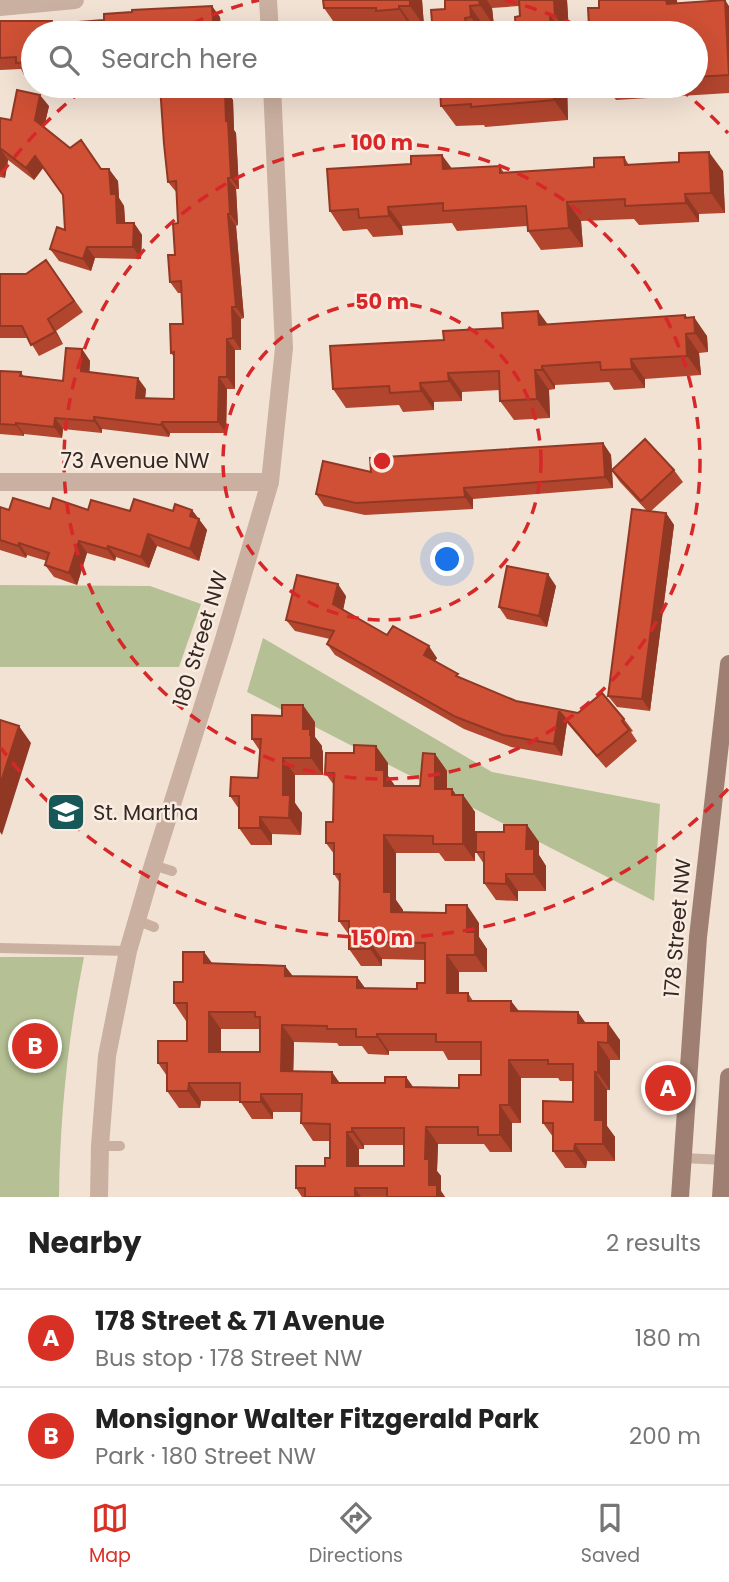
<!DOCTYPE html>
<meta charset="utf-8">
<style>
body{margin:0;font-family:Poppins,sans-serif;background:#f6f6f6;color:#222}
.you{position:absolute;left:448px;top:560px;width:24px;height:24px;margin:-18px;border:5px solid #fff;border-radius:50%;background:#1a73e8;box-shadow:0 0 0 10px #1a73e833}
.badge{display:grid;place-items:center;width:46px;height:46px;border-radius:50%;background:#d93025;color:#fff;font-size:23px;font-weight:700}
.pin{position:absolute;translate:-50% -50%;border:4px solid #fff;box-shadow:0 2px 7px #0006}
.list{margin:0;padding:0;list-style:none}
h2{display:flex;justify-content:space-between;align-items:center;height:91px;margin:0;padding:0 28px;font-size:30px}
h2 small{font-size:23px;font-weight:400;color:#767676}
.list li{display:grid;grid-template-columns:46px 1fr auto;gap:21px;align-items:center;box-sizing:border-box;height:98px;padding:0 28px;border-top:2px solid #e0e0e0}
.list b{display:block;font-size:26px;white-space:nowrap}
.list p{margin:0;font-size:23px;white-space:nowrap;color:#767676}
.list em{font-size:23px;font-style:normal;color:#767676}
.icon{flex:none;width:38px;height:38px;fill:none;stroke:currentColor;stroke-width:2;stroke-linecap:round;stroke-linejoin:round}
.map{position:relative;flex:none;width:729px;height:1197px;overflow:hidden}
.search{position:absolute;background:#fff;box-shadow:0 7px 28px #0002;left:21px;right:21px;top:21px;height:77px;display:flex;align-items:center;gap:18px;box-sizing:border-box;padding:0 24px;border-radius:38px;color:#767676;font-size:26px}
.sheet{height:287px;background:#fff}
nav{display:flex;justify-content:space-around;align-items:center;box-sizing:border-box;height:98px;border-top:2px solid #e0e0e0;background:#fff;font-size:19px;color:#767676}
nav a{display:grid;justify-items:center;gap:4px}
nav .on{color:#d93025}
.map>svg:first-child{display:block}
.green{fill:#b5c194}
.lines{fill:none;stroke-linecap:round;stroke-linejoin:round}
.service{stroke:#cab0a0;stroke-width:10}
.minor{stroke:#cab0a0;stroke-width:18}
.tertiary{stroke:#cab0a0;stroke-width:18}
.secondary{stroke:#9e7f71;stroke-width:18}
.wall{fill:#b2452e;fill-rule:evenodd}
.shaded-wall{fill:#913825}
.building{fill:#cf5035;stroke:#913825;stroke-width:2;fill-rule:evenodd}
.ring{fill:none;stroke:#d62828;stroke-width:3.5;stroke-dasharray:12 9}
.labels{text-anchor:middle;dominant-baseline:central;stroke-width:5;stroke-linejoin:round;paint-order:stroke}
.street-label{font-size:21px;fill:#332824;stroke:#faece0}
.poi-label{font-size:21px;fill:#332824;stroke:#faece0;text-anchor:start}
.centre{fill:#d62828;stroke:#faece0;stroke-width:3.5}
.ring-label{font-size:21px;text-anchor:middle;font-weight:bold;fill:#d62828;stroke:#faece0;stroke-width:5;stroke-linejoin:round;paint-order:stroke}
</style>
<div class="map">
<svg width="729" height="1197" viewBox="0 0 729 1197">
<rect width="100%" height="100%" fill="#f2e2d4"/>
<!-- green -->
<path class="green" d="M0,585L150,586L201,604L179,667H0Z
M263,638L492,772L660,804L654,901L247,692Z
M0,957H84C68,1036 60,1116 59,1197H0Z"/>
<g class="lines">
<!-- service -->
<path class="service" d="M153,865L172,871
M136,920L154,927
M0,948L128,951
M100,1146H120
M683,1158L725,1160"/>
<!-- minor -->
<path class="minor" d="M0,7L75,0
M0,482H270"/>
<!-- tertiary -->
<path class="tertiary" d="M268,0L270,33
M99,1197L100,1146L107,1056L128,951L153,865L224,639L270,482L284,348L272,86"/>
<!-- secondary -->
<path class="secondary" d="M680,1197L698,937L729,664
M721,1197L729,1077"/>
</g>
<!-- wall -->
<path class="wall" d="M422,0L424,26H413V30L390,31L388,29L338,28L324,8Z
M445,0H567L569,33H516L520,16L519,6L492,8L494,26H484V33H433L445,9Z
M677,0V3L729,6V93L616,100L606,86H696V33H595L589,26Z
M220,17L221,33H33V74L24,75L21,69L0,70V21L54,23Z
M160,86H229V95L233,100L234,130L236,133L239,189H236L238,225L236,226L244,318L241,319V350H235V389H227L226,433H170L169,437L102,429V433L63,429L62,438L24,434V436L0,434V371L21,372L24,377L63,381L82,349L90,361L89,372L146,389L145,398L174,399V357L171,353L183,324L181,293H178L170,282L175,255L178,223L177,193L168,182Z
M567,86L568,120L485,127L484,125L456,126L441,106V94L437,89Z
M49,106L44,127L70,148L118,181L119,198L124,206L125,223H134L142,235L141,259L95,258L91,271L59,261L50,249L65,230L63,195L43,168L34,180L8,160L5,178L0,177V118L11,120Z
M624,157L629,165L723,171L725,213L699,214V222L639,225L634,219L581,221L583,247L541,250L528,231L527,226L457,231L452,223L402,226L403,235L373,237L367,229L343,231L330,211L452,169L500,166L504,173L594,167Z
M46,260L83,312L56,331L63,344L39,356L28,338H0V274H26Z
M685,315L707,336L708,352L699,353L701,375L645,379V388L614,390L609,382L555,385V389L549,390L550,418L514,420L500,401V390L462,392V401L434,402V410L403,412L399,405L346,408L333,389L444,340L548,324Z
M603,443L611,455L612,469L674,470L683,482L651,511L666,513L674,525L650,711L617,707L608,696L647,511L620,482L612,471L613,488L473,499V509L365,515L324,506L316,494L371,472Z
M0,507L9,510L50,509L173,511L192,510L207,530L199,561L157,546L149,568L116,557L115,561L87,553L77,585L54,577L45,565L47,561L27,555L26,558L0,550Z
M556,586L547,627L507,619L499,607Z
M346,596L343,609L387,635L437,658L435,661L460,678L516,701L578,713L624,719L633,731L631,732L637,741L606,768L567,723L562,756L511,747L464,729L335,655L327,644L330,639L295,631L286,620Z
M315,722V737L322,746V749L323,752V775H295V803L302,813L301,835L272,834V845H251L239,828V809L230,796L258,778L260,751L252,739Z
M435,754L447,771V789H452L456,795H463L475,812V861H445L439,853H396V900L403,910V912L479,923V937L487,949V972H459V993H468L473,1001H511L519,1011L586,1023L620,1040V1060H610V1090H607V1126L615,1137V1161H587L586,1168H565L553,1151V1137L543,1123L573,1102V1081H560L558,1078H521V1123H512V1152H490L484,1144H438L437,1171L441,1176V1191L445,1197H302L296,1188L325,1166L330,1158V1141H313L301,1123L302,1112H273V1119H252L240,1101H201L200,1108H179L167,1091V1076L158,1063L187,1041V1021H186L174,1003L183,982L204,952L212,963L285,966L293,976L357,977L365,988L417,989L425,983V960L382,959V966H361L349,949V935L339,921L340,883L334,874V854L326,843L333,822L334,785L325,773L388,763V776L395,786H420ZM221,1029H260V1052H221ZM294,1042L337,1043L339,1046H362L368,1054L389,1055V1051H443L448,1060H481V1075L459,1088L413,1087L406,1077L385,1083H339L332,1072L293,1071ZM364,1145H404V1166H359V1149H364Z
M527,825L539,842V855L546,866V891H518V901L496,900L484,883V864L476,852L504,832Z"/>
<!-- shaded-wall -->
<path class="shaded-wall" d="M410,0H422L424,26L410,6Z
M479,0H487L492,8L494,26L480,5Z
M554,0H567L569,33H567L555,15Z
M666,0H677L679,21L667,4Z
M725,0L729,6V60Z
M212,6L220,17L221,33H214Z
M399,6L413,26V30L399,9Z
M470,6L484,26V33H482L471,17Z
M550,15L563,33H551Z
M465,18L476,33H467Z
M221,86H229V95L233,100L234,130L236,133L239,189L231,178L226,121Z
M553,86H567L568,120L554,100Z
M40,95L49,106L43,132L35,120Z
M0,148L8,160L5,178L0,171Z
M709,152L723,171L725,213L711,193Z
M442,155L456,174L443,169Z
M35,156L43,168L34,180L26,168Z
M109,169L118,181L119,198L124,206L126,234L117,223L111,194Z
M228,178L236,189L238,225L230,214Z
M685,194L699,214V222L686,203Z
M567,202L581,221L583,247L569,228Z
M388,207L402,226L403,235L389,216Z
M228,214L236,226L244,318L236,307Z
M134,223L142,235L141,259L133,247Z
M87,247L95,258L91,271L83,259Z
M232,307L241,319V350L233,338Z
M538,311L552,330L539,325Z
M685,315L695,329L694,317L707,336L708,352L695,333L685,318Z
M48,319L56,331L63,344L55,332Z
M686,334L699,353L701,375L687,356Z
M227,339L235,350V389L227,377Z
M82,349L90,361L89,383L81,371Z
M631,359L645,379V388L632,369Z
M542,366L555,385V389L542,370Z
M535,370L549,390L550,418L537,399Z
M448,373L462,392V401L449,381Z
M219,377L227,389L226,433L218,422Z
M138,378L146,389L144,409L136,398Z
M420,383L434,402V410L421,391Z
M94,417L102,429V433L94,421Z
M55,418L63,429L62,438L54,427Z
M162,422L170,433L169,437L161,425Z
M16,423L24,434V436L16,425Z
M603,443L611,455L613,488L605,477Z
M464,488L473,499V509L465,497Z
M192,510L207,530L199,561L190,549V516Z
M666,513L674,525L650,711L642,699Z
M148,534L157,546L149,568L141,557Z
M79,541L87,553L77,585L69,573Z
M19,543L27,555L26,558L18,546Z
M108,546L116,557L115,561L107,549Z
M548,574L556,586L547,627L539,616Z
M338,584L346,596L342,616L333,604Z
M429,646L437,658L432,667L424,655Z
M303,705L315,722V737L322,746V749L323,752V775L311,758L303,729Z
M559,711L567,723L562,756L554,744Z
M19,726L31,743L2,835L0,832V785Z
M376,746L388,763V776L396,787L384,786L376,770Z
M435,754L447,771V806L435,789Z
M283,758L295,775V803L302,813L301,835L289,818L283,795Z
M452,789L463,805V795L475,812V861L463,844L452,795Z
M260,817L272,834V845L260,828Z
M527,825L539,842V855L546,866V891L534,874L526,849Z
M384,835L396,853V900L403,910V929L391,912L384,892Z
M506,874L518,891V901L506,884Z
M467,905L479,923V937L487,949V972L475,955L467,932Z
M370,942L382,959V966L370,949Z
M204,952L216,969L204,963Z
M447,955L459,972V1010L447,993Z
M285,966L297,983L285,976Z
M357,977L369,994L357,988Z
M511,1001L523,1018L511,1011Z
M209,1012L221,1029V1069L209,1052Z
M578,1012L590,1029L578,1023Z
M608,1023L620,1040V1060L608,1043Z
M282,1025L294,1042L293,1088L281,1071Z
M377,1034L389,1051V1055L377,1037Z
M598,1042L610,1060V1090L598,1073Z
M509,1060L521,1078V1123L509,1105Z
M332,1072L344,1089L332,1083Z
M595,1072L607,1090V1126L615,1137V1161L603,1144L595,1120Z
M406,1077L418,1094L406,1087Z
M189,1083L201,1101L200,1108L188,1091Z
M261,1094L273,1112V1119L261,1102Z
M500,1105L512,1123V1152L500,1135Z
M426,1127L438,1144L437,1171L441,1176V1191L445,1197H437L429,1185L425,1159Z
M352,1128L364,1145V1149L352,1132Z
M347,1132L359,1149V1183L347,1166Z
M575,1144L587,1161L586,1168L574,1151Z
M355,1188L361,1197H355Z"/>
<!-- building -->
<path class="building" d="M323,0H410V6H399V9L376,11V8H324Z
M445,0H479L480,5L470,6L471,17L465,18L467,33H433L431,10L445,9Z
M519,0H554L555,15H550L551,33H516L515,17L520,16Z
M599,0H666L667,4L725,0L729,75L696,77V33H601L600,25L589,26L588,8H599Z
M212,6L214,33H166V32L150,33H33V62L16,63V57L0,58V21H52V24L104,20V14L132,12V10Z
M160,86H221V89H225L226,121H228L231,178H228L230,214H228L236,307H232L233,338L227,339V377H219L218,422H162L161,425L94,417V421L55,418L54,427L16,423V425L0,424V371L21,372L20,376L63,381L66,348L82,349L81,371L138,378L136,398L174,399V352L171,353L170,324H183L181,281L170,282L168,255H175L173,224L178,223L176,181L168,182L164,144Z
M437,86H553L554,100L471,107V104L441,106L440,89H437Z
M17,90L40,95L35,120L70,148L81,140L101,169H109L111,194H116L117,223H134L133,247H87L83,259L50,249L57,227L65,230L63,195L35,156L26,168L0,148V149V118L11,120Z
M709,152L711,193L685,194L686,203L625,206V199L567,202L569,228L528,231L526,206L443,211V203L388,207L389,216L359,218L358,209L330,211L327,169L411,164V156L442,155L443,169L500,166V173L594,167V158L624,157L625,165L679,162V153Z
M46,260L74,301L48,319L55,332L31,345L22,326H0V274H26Z
M538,311L539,325L685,315V318L694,317L695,333L686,334L687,356L631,359L632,369L601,370L600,362L542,366V370H535L537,399L500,401L499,371L448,373L449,381L420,383L421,391L390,393L389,386L333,389L330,346L444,340L443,331L503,328L502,313Z
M645,439L674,470L641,501L612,470Z
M603,443L605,477L464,488L465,497L356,503L316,494L323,461L371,472L370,458Z
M13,498L50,509L53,498L88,510L91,500L130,511L134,499L173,511L175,504L192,510L190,516L199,519L190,549L148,534L141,557L108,546L107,549L79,541L69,573L45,565L49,553L19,543L18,546L0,540V507L9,510Z
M632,509L666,513L642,699L608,696Z
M507,566L548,574L539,616L499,607Z
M297,575L338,584L333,604L387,635L393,626L429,646L424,655L458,674L456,676L516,701L578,713L602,693L624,719L622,721L629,730L597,756L559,711L554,744L503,735L456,717L327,644L334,631L286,620Z
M282,705H303V729H310V735H311V758H283V795H290L289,818L260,817V828H239V796H230L231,777L258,778L261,739H252V715L282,716Z
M0,720L19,726L0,785Z
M354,745L376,746V770H384V786H420L423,753L435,754V789H452V795H463V844H433V836L384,835V892H391V912L446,913V905H467V932H475V955H447V993H468V1001H511V1011L578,1012V1023H608V1043L598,1042V1073L595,1072V1120H603V1144H575L574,1151H553V1123H543V1101L573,1102V1064H548V1060H509V1105H500V1135H478V1127H426L425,1159H429V1185H437V1197H387V1188H355V1197H305V1188H296V1166H325V1158H330V1124L301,1123L302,1094H261V1102H240V1083H189L188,1091H167V1063H158V1041H187V1003H174V982H183V952H204V963L285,966V976L357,977V988L417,989V983H425V943L370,942V949H349V921H339L340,874H334V843H326V822H333L334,773H325L326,753H354ZM209,1012H255V1017H260V1052H209ZM282,1025L327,1026V1029H356V1037H377V1034H436V1042H481V1075H459V1088L406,1087V1077H385V1083H332V1072L281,1071ZM352,1128H404V1166H347V1132H352Z
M504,825H527L526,849H534V874H506V884L484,883V852H476V832H504Z"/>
<!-- distance rings -->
<g class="ring">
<circle cx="382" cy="461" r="159"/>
<circle cx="382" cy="461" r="318"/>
<path d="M728 789A477 477 0 0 1 1 748M1 174A477 477 0 0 1 85 88M173 32A477 477 0 0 1 259 0M505 0A477 477 0 0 1 591 32M679 88A477 477 0 0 1 728 133"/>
</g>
<!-- icons -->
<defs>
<g id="school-square" transform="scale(2.0125)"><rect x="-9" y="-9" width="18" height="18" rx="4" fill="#175757" stroke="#faece0"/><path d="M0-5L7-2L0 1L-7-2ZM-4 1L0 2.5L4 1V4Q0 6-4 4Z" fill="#fff"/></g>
</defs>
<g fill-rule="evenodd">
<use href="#school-square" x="66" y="812"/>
</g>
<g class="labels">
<!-- street labels -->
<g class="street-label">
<text x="135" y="460">73 Avenue NW</text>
<text transform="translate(200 639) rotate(-73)">180 Street NW</text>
<text transform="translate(677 928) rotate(-85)">178 Street NW</text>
</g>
<!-- poi labels -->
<g class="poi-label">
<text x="93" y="812">St. Martha</text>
</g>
</g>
<circle cx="382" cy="461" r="10" class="centre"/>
<g class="ring-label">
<text x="382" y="150">100 m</text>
<text x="382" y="309">50 m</text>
<text x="382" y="945">150 m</text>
</g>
</svg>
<div class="you"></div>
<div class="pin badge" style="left:668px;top:1088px">A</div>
<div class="pin badge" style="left:35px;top:1046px">B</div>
<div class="search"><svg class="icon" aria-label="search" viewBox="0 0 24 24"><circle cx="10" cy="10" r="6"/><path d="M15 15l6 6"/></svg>Search here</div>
</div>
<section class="sheet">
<h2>Nearby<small>2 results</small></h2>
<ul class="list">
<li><span class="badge">A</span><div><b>178 Street &amp; 71 Avenue</b><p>Bus stop · 178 Street NW</p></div><em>180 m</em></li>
<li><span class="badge">B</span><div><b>Monsignor Walter Fitzgerald Park</b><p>Park · 180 Street NW</p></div><em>200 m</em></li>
</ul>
</section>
<nav>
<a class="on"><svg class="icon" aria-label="map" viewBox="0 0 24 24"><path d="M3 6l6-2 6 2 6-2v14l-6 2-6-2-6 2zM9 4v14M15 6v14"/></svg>Map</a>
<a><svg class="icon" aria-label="directions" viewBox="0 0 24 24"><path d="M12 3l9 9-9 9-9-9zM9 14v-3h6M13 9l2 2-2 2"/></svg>Directions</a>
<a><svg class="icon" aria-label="saved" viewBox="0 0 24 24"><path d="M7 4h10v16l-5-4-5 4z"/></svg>Saved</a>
</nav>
